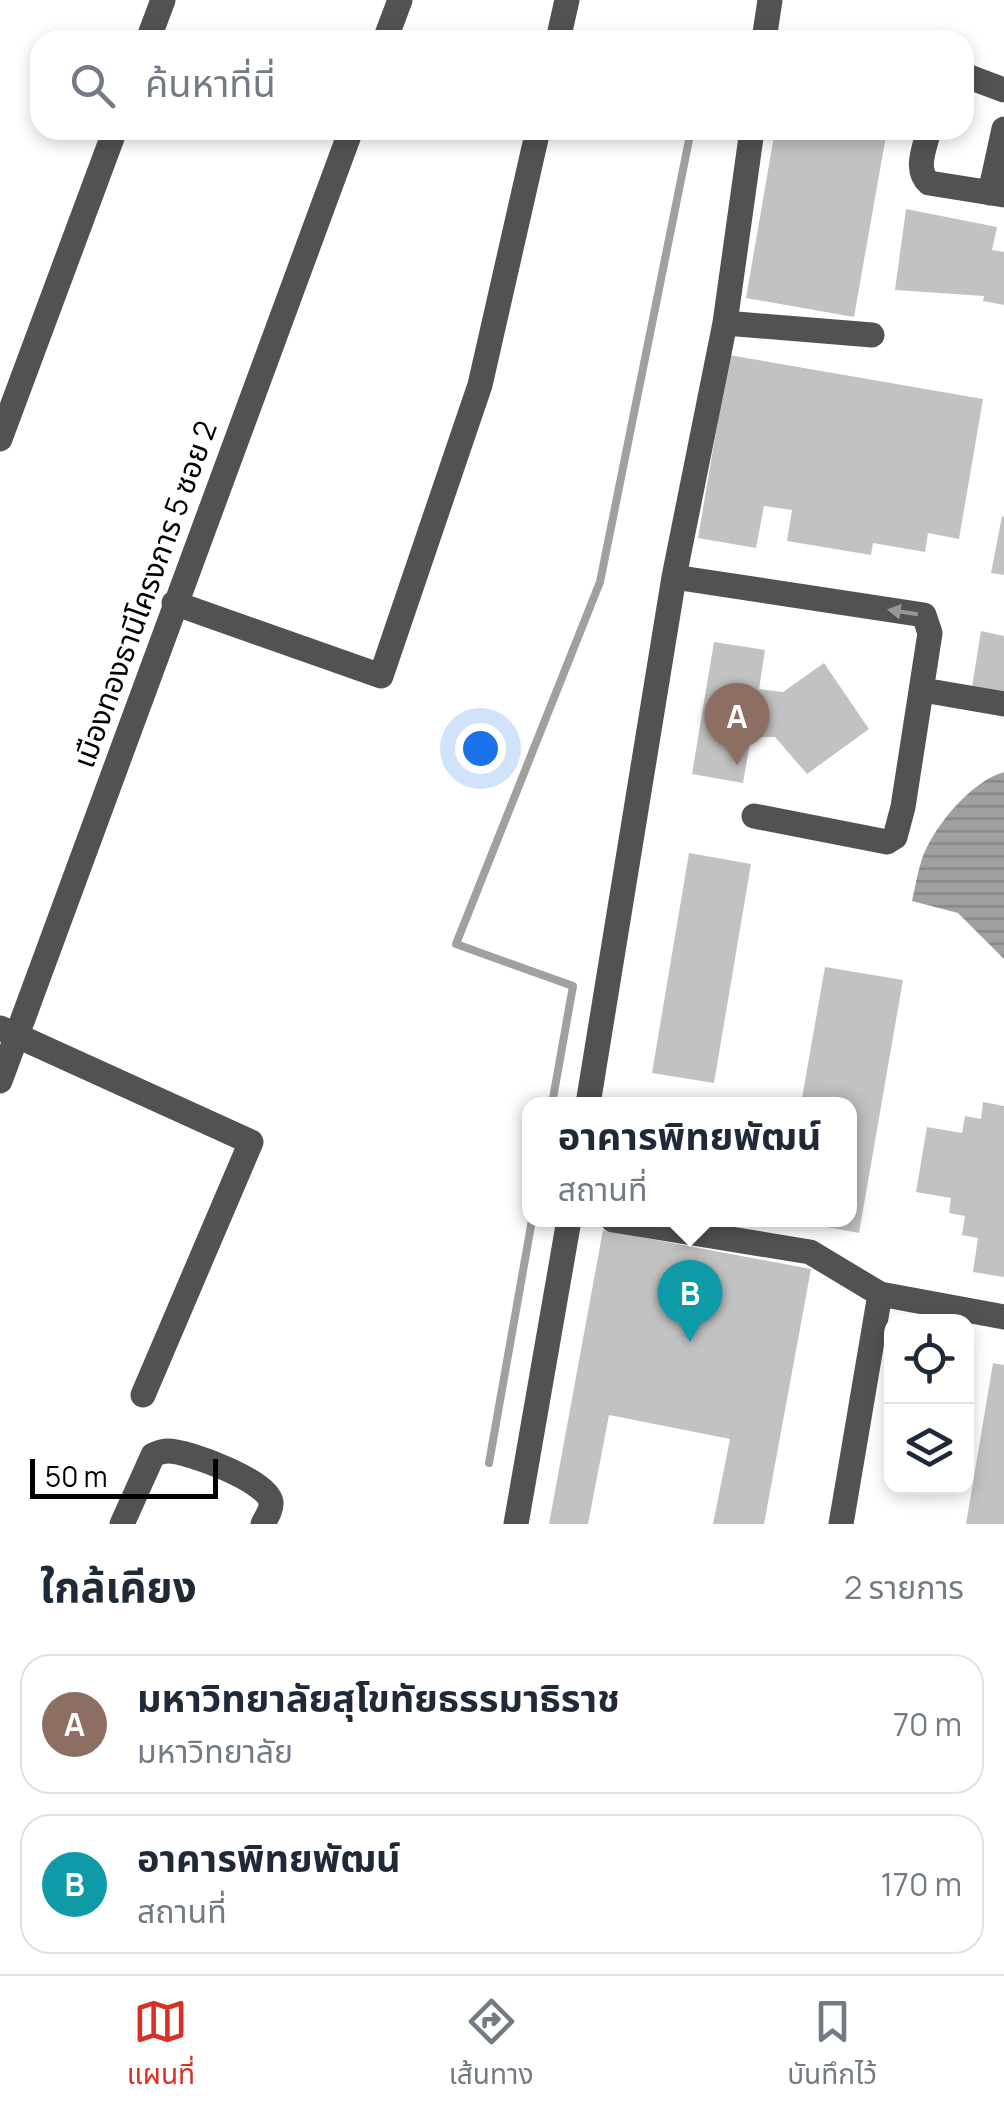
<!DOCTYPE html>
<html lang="th">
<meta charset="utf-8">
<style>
body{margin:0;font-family:Manrope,"Noto Sans Thai",sans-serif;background:#f6f6f7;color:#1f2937}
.controls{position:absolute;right:30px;bottom:30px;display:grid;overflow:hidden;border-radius:20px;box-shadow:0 5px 15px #0003}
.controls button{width:90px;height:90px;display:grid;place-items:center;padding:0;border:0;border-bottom:2px solid #e0e1e3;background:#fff;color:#1f2937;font:50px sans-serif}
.scale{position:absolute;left:30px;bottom:25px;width:188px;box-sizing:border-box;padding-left:10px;border:5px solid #000;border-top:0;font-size:28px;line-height:35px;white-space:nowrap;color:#000;-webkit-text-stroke:8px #fff;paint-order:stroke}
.you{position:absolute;left:480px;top:748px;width:35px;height:35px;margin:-25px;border:8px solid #fff;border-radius:50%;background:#1a73e8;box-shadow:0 0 0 15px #1a73e833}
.badge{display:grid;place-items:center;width:65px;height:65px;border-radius:50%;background:#d93025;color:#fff;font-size:32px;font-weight:700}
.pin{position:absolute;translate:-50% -82px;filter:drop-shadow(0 2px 5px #0008)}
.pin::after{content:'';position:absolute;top:52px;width:35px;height:30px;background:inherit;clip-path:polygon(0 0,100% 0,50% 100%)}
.popup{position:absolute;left:522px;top:1097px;width:335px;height:130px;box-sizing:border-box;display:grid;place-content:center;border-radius:20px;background:#fff;filter:drop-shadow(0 2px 8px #0005);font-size:32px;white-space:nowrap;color:#747a83}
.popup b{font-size:38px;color:#1f2937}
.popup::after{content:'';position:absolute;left:50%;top:100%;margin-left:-20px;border:20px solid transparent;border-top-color:#fff}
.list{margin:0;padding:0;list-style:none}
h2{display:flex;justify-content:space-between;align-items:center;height:130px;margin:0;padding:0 40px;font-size:42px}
h2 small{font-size:32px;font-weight:400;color:#747a83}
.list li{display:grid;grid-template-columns:65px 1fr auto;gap:30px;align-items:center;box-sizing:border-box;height:140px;margin:0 20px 20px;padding:0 20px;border:2px solid #e0e1e3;border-radius:30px}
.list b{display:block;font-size:38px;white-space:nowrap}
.list p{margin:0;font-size:32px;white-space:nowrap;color:#747a83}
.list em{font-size:32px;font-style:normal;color:#747a83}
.icon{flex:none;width:55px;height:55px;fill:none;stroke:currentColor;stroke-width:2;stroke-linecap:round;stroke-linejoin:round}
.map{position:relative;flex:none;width:1004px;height:1524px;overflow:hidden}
.search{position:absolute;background:#fff;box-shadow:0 5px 15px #0003;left:30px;right:30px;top:30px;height:110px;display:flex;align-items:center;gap:25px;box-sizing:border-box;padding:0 35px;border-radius:30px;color:#747a83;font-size:38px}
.sheet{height:450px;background:#fff}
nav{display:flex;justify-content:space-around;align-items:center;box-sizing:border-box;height:140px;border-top:2px solid #e0e1e3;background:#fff;font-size:28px;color:#747a83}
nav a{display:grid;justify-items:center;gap:5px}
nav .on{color:#d93025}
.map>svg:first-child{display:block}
.water{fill:url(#water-rules)}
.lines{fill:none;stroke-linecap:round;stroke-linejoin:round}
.stream{stroke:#a0a0a0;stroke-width:8}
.building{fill:#c2c2c2}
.minor{stroke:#525252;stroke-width:25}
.oneway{fill:#979797}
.labels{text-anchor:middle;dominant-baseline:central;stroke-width:10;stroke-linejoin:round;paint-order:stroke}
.street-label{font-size:30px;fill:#000;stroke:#fff}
</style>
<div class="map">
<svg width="1004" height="1524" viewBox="0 0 1004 1524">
<defs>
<pattern id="water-rules" width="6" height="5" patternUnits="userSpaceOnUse" patternTransform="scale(2.5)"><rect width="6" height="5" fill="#a0a0a0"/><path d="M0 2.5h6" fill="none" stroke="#888"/></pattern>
</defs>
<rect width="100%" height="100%" fill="#fff"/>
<!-- water -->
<path class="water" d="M1004,772V959L958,913L912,901C915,888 917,875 921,862C931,829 971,781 1004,772Z"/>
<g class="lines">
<!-- stream -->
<path class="stream" d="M552,1104L573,986L456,944L600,582L691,130
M489,1463L532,1220"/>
</g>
<!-- building -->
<path class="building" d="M775,130H887L854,317L746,298Z
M906,209L997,227L992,250L1004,252V305L983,301L984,296L895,290Z
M729,355L983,399L959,539L928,533L925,552L873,543L871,555L787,541L792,510L764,506L756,548L698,538Z
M1002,516L1004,517V575L991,573Z
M981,631L1004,636V692L972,687Z
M714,642L765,650L759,689L783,692L824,663L869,729L807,774L775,737H751L743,783L692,774Z
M689,853L751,864L714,1083L652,1073Z
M825,967L903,980L859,1233L794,1221L850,1220V1104H801Z
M983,1102L1004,1106V1277L973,1272L978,1238L962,1235L965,1216L949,1213L951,1198L916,1192L927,1127L962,1133L965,1116L981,1119Z
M603,1230L811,1269L764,1524H713L730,1439L609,1415L588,1524H549Z
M993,1363L1004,1365V1524H966Z"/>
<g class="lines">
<!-- minor -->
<path class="minor" d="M148,40L163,0
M385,40L400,0
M558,40L567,0
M764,40L770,0
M964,75L1004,90
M929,130C925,147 914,170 929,183L1004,195
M990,193L1004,129
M725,323L872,335
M0,439L115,130
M674,577L924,615L930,633L903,807L895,837L887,842L754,816
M174,603L381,676L480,385L538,130
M923,690L1004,704
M0,1028L251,1142L143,1395
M0,1081L351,130
M588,1104L674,577L725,323L752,130
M613,1220L810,1252L880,1294L1004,1317
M122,1524L153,1455C158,1453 162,1451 168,1451C188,1451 268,1481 271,1502C272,1509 266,1518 263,1524
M516,1524L569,1220
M841,1524L880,1294"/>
</g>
<!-- one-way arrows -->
<defs><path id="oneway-solid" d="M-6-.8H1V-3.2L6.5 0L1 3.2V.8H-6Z" transform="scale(2.5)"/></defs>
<use class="oneway" href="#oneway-solid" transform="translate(903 612) rotate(-171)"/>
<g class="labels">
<!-- street labels -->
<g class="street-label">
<text transform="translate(144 594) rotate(-70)">เมืองทองธานีโครงการ 5 ซอย 2</text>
</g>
</g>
</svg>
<div class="controls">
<button><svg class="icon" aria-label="locate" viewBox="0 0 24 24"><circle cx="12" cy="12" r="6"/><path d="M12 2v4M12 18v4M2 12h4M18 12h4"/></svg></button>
<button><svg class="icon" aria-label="layers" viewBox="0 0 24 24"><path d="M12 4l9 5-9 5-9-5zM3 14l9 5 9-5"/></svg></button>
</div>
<div class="scale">50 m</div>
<div class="you"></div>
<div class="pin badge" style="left:737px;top:765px;background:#8d6e63">A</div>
<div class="pin badge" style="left:690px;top:1342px;background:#0f9aa8">B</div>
<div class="popup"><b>อาคารพิทยพัฒน์</b>สถานที่</div>
<div class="search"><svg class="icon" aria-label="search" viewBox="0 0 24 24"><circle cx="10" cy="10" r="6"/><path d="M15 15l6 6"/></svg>ค้นหาที่นี่</div>
</div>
<section class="sheet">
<h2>ใกล้เคียง<small>2 รายการ</small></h2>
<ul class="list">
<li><span class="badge" style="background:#8d6e63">A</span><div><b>มหาวิทยาลัยสุโขทัยธรรมาธิราช</b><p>มหาวิทยาลัย</p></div><em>70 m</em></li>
<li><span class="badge" style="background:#0f9aa8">B</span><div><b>อาคารพิทยพัฒน์</b><p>สถานที่</p></div><em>170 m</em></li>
</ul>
</section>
<nav>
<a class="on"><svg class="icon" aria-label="map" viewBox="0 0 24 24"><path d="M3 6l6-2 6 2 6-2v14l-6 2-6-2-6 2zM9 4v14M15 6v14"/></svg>แผนที่</a>
<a><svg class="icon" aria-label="directions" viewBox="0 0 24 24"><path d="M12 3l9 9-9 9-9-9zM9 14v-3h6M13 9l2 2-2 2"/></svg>เส้นทาง</a>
<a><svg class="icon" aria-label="saved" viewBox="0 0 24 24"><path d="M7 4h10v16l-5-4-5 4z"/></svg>บันทึกไว้</a>
</nav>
